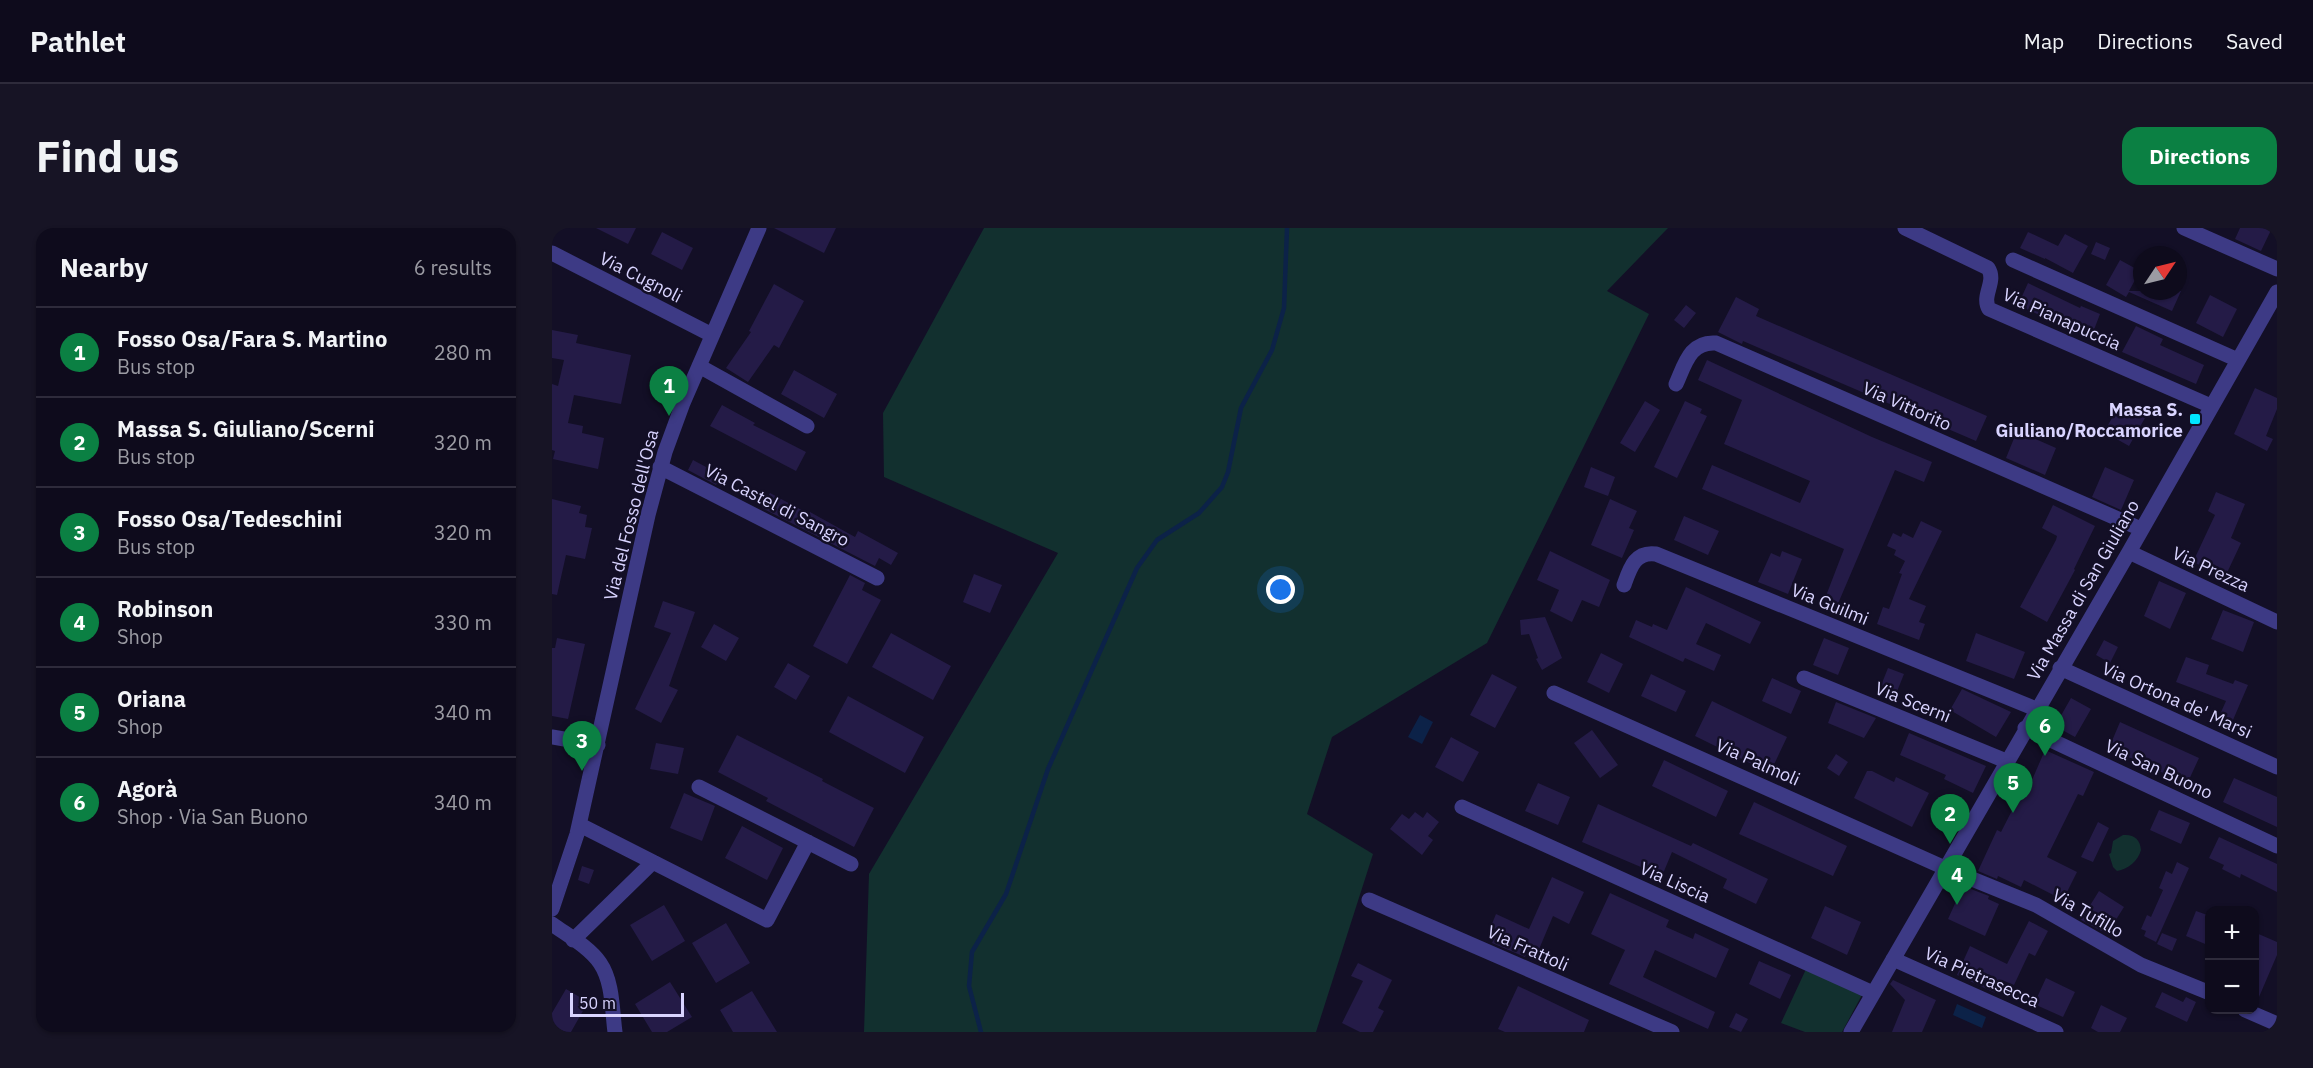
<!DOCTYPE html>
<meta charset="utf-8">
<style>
body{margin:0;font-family:"IBM Plex Sans",sans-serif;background:#171425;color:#f1f3f6}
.controls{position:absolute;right:18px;bottom:18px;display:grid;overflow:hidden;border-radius:12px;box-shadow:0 2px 4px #0004}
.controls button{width:54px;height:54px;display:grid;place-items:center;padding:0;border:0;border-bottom:2px solid #2e2b3b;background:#0e0b1c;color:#f1f3f6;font:30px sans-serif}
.compass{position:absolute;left:1581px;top:18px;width:54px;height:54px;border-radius:50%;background:#0e0b1c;box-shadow:0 2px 4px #0004;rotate:55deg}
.scale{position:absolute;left:18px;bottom:15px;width:114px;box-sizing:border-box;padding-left:6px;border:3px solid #d9d4ff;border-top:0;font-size:16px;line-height:21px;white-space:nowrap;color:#d9d4ff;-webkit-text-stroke:4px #130f26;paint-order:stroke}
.you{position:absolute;left:729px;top:362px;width:21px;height:21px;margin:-15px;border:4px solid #fff;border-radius:50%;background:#1a73e8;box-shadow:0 0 0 9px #1a73e833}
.badge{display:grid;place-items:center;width:39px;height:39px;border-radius:50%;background:#0b8043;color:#fff;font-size:20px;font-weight:700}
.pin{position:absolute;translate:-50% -50px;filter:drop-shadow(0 2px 3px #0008)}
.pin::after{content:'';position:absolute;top:32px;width:21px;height:18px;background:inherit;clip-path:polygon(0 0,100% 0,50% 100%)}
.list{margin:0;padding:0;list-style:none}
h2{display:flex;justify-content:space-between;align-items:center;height:78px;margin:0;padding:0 24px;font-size:26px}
h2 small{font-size:20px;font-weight:400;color:#9b9ba3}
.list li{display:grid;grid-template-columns:39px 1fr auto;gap:18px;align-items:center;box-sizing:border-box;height:90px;padding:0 24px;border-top:2px solid #2e2b3b}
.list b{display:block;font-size:22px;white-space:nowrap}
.list p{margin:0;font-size:20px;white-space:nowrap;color:#9b9ba3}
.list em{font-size:20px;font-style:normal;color:#9b9ba3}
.map{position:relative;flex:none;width:1725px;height:804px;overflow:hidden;border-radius:18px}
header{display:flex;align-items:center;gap:36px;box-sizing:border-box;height:84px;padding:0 30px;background:#0e0b1c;border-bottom:2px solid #2e2b3b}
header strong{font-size:28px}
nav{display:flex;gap:33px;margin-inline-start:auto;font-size:21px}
.intro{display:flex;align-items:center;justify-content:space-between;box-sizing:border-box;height:144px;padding:0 36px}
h1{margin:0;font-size:42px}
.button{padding:15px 27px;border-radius:18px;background:#0b8043;color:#fff;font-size:21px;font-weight:700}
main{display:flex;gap:36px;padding:0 36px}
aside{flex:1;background:#0e0b1c;border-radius:18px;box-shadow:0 2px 4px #0004}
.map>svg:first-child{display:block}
.green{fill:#12302f}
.water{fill:#0c2248}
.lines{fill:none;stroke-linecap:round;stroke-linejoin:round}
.stream{stroke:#0c2248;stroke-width:4.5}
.building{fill:#241b47}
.minor{stroke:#3d3a85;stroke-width:15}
.poi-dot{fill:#00e5ff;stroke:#130f26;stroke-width:2}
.labels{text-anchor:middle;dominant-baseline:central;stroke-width:5;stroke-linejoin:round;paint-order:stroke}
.street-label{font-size:18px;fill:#d9d4ff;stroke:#130f26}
.poi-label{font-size:18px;font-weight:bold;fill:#d9d4ff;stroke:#130f26;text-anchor:end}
</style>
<header>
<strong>Pathlet</strong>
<nav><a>Map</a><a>Directions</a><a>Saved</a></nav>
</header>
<div class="intro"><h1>Find us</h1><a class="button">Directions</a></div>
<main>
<aside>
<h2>Nearby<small>6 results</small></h2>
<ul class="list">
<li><span class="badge">1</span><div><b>Fosso Osa/Fara S. Martino</b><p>Bus stop</p></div><em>280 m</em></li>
<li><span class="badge">2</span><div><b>Massa S. Giuliano/Scerni</b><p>Bus stop</p></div><em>320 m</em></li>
<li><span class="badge">3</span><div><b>Fosso Osa/Tedeschini</b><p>Bus stop</p></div><em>320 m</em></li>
<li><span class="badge">4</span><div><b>Robinson</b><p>Shop</p></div><em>330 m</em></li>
<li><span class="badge">5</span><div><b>Oriana</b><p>Shop</p></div><em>340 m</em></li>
<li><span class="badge">6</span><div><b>Agorà</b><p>Shop · Via San Buono</p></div><em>340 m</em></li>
</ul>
</aside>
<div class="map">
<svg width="1725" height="804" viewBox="0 0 1725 804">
<rect width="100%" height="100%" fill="#130f26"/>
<!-- green -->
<path class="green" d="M432,0H1116L1055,63L1097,86L935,415L780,509L755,586L821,626L764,804H312L317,646L506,325L332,249L331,185Z
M1571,607C1582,606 1588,611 1589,622C1586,633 1576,641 1565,643L1561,639L1557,626L1559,625L1561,613Z
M1255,739L1311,765L1290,804H1253L1229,795Z"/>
<!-- water -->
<path class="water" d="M868,487L881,494L870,516L856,509Z
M1405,776L1434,789L1430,800L1401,787Z"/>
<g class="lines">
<!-- stream -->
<path class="stream" d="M429,804L417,758L420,724L454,666L496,541L585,340L605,312L647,285L670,259L676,244L689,180L720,122L732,80L735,0"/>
</g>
<!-- building -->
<path class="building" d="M44,0H84L76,16Z
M222,0H284L272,25Z
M1688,0H1720L1709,23L1683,11Z
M110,4L141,20L130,42L99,26Z
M1476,4L1506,18L1513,6L1536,18L1521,45L1493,30V31L1468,20Z
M1544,14L1558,20L1553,32L1539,26Z
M1568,32L1588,43L1577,63H1629L1620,83L1577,64L1574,69L1554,57Z
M1476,55L1528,80L1529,78L1548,86L1540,107L1500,93L1466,77Z
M222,56L252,73L227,120L222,117L196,154L174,140L199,104L197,103Z
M1658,67L1685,81L1671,109L1644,95Z
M1184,69L1207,81L1204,88L1435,188L1424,213L1191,113L1190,116L1166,104Z
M1134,77L1144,85L1132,100L1122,92Z
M1584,98L1611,111L1608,117L1652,137L1644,156L1570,124Z
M0,102L26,107L24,115L79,127L69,176L22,167L16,195L31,198L30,205L52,210L46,241L1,231L3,223L0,222V156L6,158L12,132L0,130Z
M1155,132L1320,209L1380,234L1372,254L1343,242L1285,378L1272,373L1292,321L1150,261L1160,237L1248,275L1258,253L1172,216L1190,172L1146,152Z
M242,142L285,166L272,190L229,166Z
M1703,160L1725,170V181L1714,208L1721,211L1715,223L1682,206Z
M1093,173L1108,182L1083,224L1068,215Z
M1133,173L1150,181L1148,185L1155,188L1125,250L1102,239Z
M1568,176L1593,190L1577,218L1552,204Z
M170,177L203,195L201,197L254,224L244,243L158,198Z
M1465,203L1504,220L1493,247L1454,230Z
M141,232L169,247L164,257L136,242Z
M1039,239L1063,249L1056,268L1032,259Z
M1553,239L1582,252L1569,282L1540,269Z
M1664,264L1693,276L1679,310L1689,315L1673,349L1641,334L1663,287L1656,283Z
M218,265L257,286L258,284L303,309L306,303L346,325L339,337L327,330L323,338L210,280Z
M0,271L29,278L27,285L35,287L33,299L40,300L33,331L14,327L5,367L0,366Z
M1058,271L1085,283L1077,300L1082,302L1070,330L1039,317Z
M1501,277L1543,298L1522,341L1523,342L1495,394L1468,379L1504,312L1505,308L1490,300Z
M1132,288L1167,303L1156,327L1122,312Z
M1369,293L1390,303L1357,371L1374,378L1367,394L1373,396L1367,412L1325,396L1331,379L1337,381L1350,346L1347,345L1353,333L1342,327L1344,322L1335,318L1341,305L1349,309L1351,305L1361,310Z
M998,323L1058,352L1047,379L1030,372L1020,394L998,383L1007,362L985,352Z
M1230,323L1250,331L1236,366L1206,354L1219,325L1228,329Z
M422,346L450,357L438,385L411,374Z
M298,347L313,355L310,362L329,372L295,436L261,418Z
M1607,353L1634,365L1618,401L1592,388Z
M1134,359L1209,394L1198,416L1154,395L1144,416L1169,427L1162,443L1133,430L1131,434L1077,409L1084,392L1100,399L1101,396L1115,402Z
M111,373L143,384L117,458L126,462L109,495L83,481L119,405L102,399Z
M1671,382L1702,394L1691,424L1659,411Z
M993,389L1010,430L990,442L984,431L986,430L977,406L969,407L968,392Z
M162,396L187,410L174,433L149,419Z
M339,405L399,438L381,472L320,439Z
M1424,405L1473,424L1462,451L1414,433Z
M5,410L33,416L16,491L0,488V420H3Z
M1272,410L1297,420L1286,447L1261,437Z
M1552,412L1566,419L1558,435L1544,427Z
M1049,425L1071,436L1057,465L1035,454Z
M1634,429L1657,437L1654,446L1681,456L1683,452L1696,457L1678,499L1665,493L1674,473L1624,454Z
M236,435L258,448L244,472L222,459Z
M1336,440L1352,446L1344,466L1328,460Z
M940,446L965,459L943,500L918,487Z
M1099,446L1134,463L1124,484L1089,468Z
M1220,450L1249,463L1239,486L1210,473Z
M1410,461L1459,484L1444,509L1398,482Z
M296,468L372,509L353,545L277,504Z
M1519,470L1539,481L1523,509L1503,498Z
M1160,473L1235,509L1218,545L1143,508Z
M1284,474L1324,490L1312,510L1276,495Z
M1568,494L1647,530L1635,556L1557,520Z
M1040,502L1066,537L1048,550L1022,515Z
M1357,505L1434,538L1421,565L1392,551L1394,547L1348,527Z
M185,507L271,551L270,553L322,580L302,619L214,573L216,570L166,544Z
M899,509L927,524L911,554L883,539Z
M104,515L132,520L126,546L98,541Z
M1493,522L1542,544L1531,568L1526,566L1495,629L1525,644L1511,672L1472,652L1469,659L1446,648L1445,651L1426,643L1445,602L1449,604L1473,557L1477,559Z
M1284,526L1296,534L1287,548L1275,540Z
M1112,532L1176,563L1164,589L1100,558Z
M1315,543H1320L1342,554L1344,549L1377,565L1360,599L1302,570Z
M1682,550L1725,569V599L1671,574Z
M986,555L1018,569L1006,597L973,583Z
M132,565L163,578L150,613L118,600Z
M1202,574L1295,618L1281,648L1187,606Z
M1046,576L1139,618L1141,615L1216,651L1204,676L1171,660L1175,651L1120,624L1110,648L1030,614Z
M1607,582L1638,595L1629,616L1598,602Z
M863,584L871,590L875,584L887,594L876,608L881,612L870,627L838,601L850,586L857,591Z
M1546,594L1557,600L1541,634L1529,629Z
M190,598L231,620L215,652L173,630Z
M1667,609L1725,636V664L1689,646L1688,650L1670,641L1672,637L1657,630Z
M1625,634L1637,640L1604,714L1592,708L1594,703L1589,701L1595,687L1599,689L1611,662L1607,660L1614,643L1620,646Z
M30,638L42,642L37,656L26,652Z
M1000,649L1032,664L1017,696L1001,688L985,726L976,722L973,729L940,715L944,706L937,703L944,686L977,701Z
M1411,658L1437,668L1436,671L1447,676L1433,708L1396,691Z
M1547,663L1572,679L1555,706L1529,692Z
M1058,665L1117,692L1114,699L1141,711L1143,705L1177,721L1164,750L1103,722L1091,749L1163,784L1156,801L1057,756L1073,722L1039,706Z
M112,677L133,713L100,733L78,697Z
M1273,678L1309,694L1295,727L1259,710Z
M1644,683L1658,688V718L1634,708Z
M1477,693L1496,703L1483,728L1477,725L1462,757L1450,752L1443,765L1405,747L1418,718L1455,736Z
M174,695L198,735L164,755L140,715Z
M1702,704L1725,714V727L1704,776Z
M1610,705L1625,711L1620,723L1605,716Z
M1207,733L1239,747L1228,771L1197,756Z
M806,735L840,752L826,780L832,783L821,804H808L790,795L811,753L799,748Z
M1494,750L1523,764L1511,789L1482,776Z
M1341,752L1384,772L1370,804H1340L1353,772L1338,756Z
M118,754L140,789L115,804H100L83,776Z
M966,758L1037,792L1032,804H953L946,801Z
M14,761L36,774L19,804H13L0,797V785Z
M200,763L225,804H181L168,782Z
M1610,764L1631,774L1634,769L1644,774L1635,794L1603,779Z
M1549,777L1575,790L1568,804H1546L1539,800Z
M1184,785L1196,791L1189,804L1177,799Z"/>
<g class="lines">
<!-- minor -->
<path class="minor" d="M1353,0L1436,40C1445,54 1429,67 1437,81L1659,178
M1632,0L1725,41
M0,25L160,107
M1461,32L1686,132
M147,138L255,198
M1124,156C1133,136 1138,113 1164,115L1589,301
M108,239L325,350
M1577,324L1725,394
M1072,357C1078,340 1083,323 1104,326L1484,481
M1508,440L1725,539
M1252,450L1454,533
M1002,465L1393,640L1484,677L1589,737L1658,765
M1473,500L1725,618
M0,509L46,517
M147,559L299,636
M910,579L1321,765
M28,597L215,692L256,614
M817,672L1120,804
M0,681L25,606L96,287L113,224L131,175L207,0
M0,696C15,707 37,719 48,735C61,754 60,782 63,804
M21,712L101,634
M1341,731L1504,804
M1693,782L1725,796
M1299,804L1577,324L1725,64"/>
</g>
<!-- markers -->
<rect class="poi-dot" x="1637" y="185" width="12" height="12" rx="3"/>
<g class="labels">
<!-- street labels -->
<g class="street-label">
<text transform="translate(89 49) rotate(27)">Via Cugnoli</text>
<text transform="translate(1510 91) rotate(24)">Via Pianapuccia</text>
<text transform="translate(1355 178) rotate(24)">Via Vittorito</text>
<text transform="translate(225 277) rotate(27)">Via Castel di Sangro</text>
<text transform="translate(79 287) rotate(-76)">Via del Fosso dell'Osa</text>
<text transform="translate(1659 341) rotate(25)">Via Prezza</text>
<text transform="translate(1531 362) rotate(-60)">Via Massa di San Giuliano</text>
<text transform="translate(1278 376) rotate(22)">Via Guilmi</text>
<text transform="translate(1625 472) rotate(24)">Via Ortona de' Marsi</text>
<text transform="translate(1361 474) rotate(22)">Via Scerni</text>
<text transform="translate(1206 534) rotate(24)">Via Palmoli</text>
<text transform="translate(1607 541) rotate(25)">Via San Buono</text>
<text transform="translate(1123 654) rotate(24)">Via Liscia</text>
<text transform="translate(1536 685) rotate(30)">Via Tufillo</text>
<text transform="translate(976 720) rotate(24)">Via Frattoli</text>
<text transform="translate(1430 749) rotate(24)">Via Pietrasecca</text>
</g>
<!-- poi labels -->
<g class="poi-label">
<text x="1631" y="181">Massa S.<tspan x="1631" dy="21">Giuliano/Roccamorice</tspan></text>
</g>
</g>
</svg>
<div class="controls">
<button>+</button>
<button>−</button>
</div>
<svg class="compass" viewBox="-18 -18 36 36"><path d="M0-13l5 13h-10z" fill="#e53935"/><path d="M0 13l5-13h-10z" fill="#9b9ba3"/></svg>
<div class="scale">50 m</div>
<div class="you"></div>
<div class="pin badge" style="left:117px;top:188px">1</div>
<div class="pin badge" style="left:1398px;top:616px">2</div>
<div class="pin badge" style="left:30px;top:543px">3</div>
<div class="pin badge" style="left:1405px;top:677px">4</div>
<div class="pin badge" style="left:1461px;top:585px">5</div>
<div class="pin badge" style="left:1493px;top:528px">6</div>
</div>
</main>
